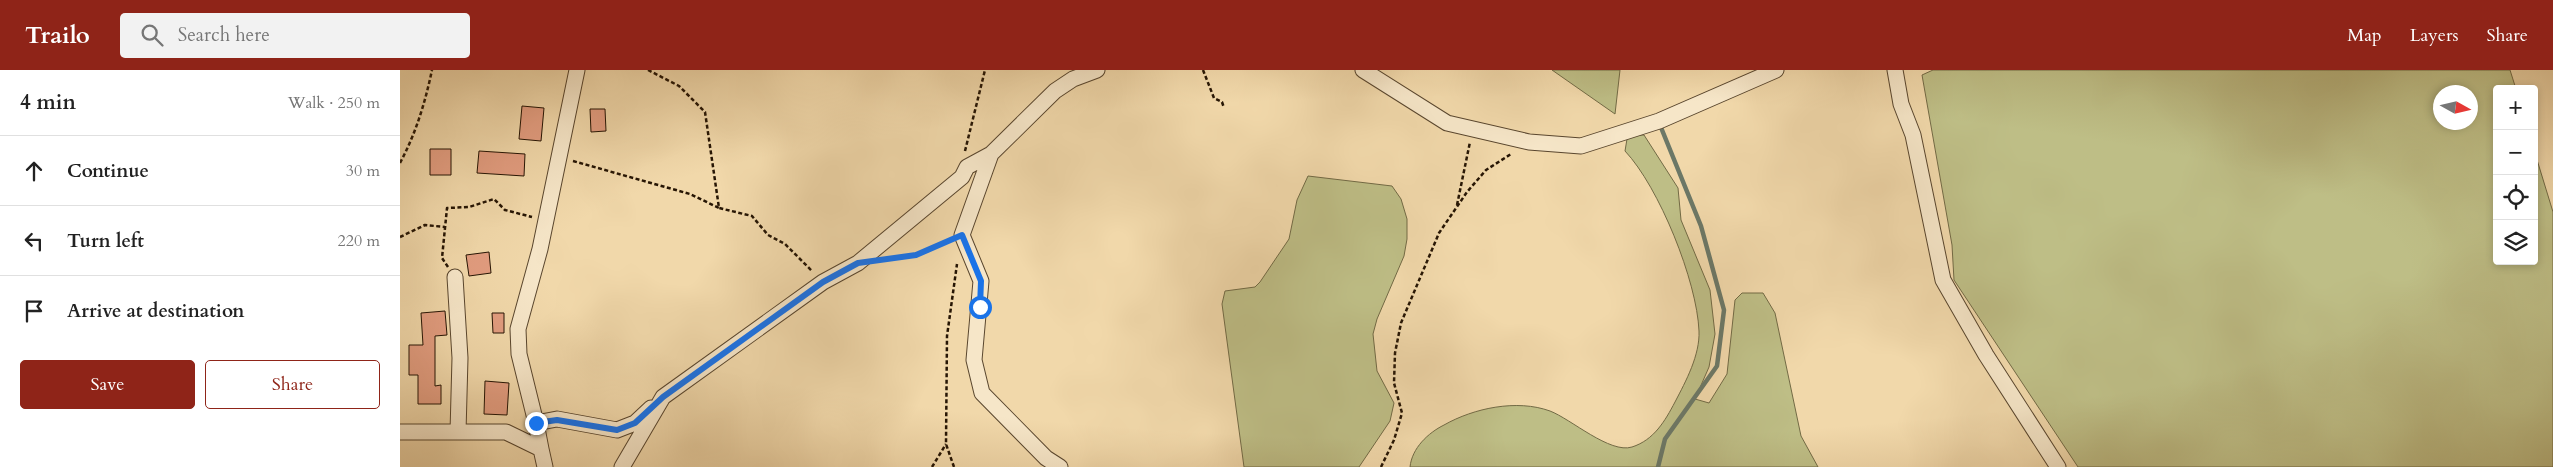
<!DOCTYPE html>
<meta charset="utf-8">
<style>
body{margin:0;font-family:Cardo,serif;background:#f2f2f2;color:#222}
.controls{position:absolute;right:15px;top:15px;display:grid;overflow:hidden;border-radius:5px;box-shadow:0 2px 8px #0003}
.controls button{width:45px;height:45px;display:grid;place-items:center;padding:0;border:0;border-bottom:1px solid #e0e0e0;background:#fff;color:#222;font:25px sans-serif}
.compass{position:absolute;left:2033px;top:15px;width:45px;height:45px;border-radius:50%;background:#fff;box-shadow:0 2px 8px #0003;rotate:98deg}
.stop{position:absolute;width:15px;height:15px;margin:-11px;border:4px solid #1a73e8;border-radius:50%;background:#fff}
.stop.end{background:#1a73e8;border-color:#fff;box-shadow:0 1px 5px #0008}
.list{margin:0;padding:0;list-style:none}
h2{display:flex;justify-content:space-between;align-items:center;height:65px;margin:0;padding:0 20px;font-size:21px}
h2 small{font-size:16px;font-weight:400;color:#767676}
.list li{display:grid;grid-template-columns:32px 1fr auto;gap:15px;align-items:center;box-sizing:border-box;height:70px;padding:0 20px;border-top:1px solid #e0e0e0}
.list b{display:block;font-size:19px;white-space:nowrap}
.list em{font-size:16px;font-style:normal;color:#767676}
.actions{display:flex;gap:10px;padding:15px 20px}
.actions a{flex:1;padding:11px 0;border:1px solid #8f2418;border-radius:5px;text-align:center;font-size:18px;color:#8f2418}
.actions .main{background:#8f2418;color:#fff}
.icon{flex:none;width:28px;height:28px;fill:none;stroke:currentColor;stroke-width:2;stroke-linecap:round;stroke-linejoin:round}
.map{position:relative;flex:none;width:2153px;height:397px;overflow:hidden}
header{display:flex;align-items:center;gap:30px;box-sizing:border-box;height:70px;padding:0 25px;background:#8f2418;color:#fff}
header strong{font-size:24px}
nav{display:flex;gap:28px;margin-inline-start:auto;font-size:18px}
.search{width:350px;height:45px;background:#f2f2f2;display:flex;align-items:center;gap:12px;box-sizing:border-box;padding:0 18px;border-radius:5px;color:#767676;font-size:19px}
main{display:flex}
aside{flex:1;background:#fff}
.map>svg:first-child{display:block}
.green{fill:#bebe86;stroke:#726a45;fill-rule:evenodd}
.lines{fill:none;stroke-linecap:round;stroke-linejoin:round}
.stream{stroke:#6c7867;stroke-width:4.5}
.building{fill:#e29d80;stroke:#261504}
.minor-casing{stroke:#59462e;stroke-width:17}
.path{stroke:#261504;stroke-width:2.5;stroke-dasharray:4 2.5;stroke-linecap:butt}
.minor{stroke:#f6e6c8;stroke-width:15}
.route{stroke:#1a73e8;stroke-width:6}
</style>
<header>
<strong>Trailo</strong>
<div class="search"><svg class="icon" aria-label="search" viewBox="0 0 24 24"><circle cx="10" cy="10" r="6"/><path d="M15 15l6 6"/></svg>Search here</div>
<nav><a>Map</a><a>Layers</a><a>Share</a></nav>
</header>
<main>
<aside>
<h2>4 min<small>Walk · 250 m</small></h2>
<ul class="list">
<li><svg class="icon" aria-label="ahead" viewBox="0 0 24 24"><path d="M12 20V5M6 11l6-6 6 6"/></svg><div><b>Continue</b></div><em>30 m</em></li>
<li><svg class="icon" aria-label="left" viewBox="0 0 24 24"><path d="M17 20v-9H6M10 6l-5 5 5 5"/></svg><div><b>Turn left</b></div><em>220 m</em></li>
<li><svg class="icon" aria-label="arrive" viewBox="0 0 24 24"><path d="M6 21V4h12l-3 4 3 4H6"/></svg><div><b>Arrive at destination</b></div></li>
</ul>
<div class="actions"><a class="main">Save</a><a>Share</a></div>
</aside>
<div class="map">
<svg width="2153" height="397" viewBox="0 0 2153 397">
<rect width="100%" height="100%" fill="#f1d8aa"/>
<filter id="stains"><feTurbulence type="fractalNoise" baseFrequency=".004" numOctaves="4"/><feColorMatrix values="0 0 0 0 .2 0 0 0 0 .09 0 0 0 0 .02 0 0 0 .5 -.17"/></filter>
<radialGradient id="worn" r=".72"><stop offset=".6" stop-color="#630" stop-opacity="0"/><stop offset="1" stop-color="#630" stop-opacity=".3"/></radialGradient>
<!-- green -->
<path class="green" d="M1152,0H1220L1215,44Z
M1533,0H2110L2116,19H2097V191H2134V80L2153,142V397H1678L1554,210L1552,175L1522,5ZM2070,22V52H2040V22Z
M1232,65H1244L1278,118L1281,150L1310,220L1315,264L1309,297L1295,329L1309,333L1327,304L1335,230L1342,223H1363L1375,243L1401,366L1418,397H1010C1012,378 1028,363 1044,355C1074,338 1117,329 1150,341C1171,349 1210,384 1232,377C1254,370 1265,351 1275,332C1286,311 1300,285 1299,261C1297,211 1259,117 1225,81L1227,69Z
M908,106L992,116L1001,129L1007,149V169L1004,186L977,249L973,264L977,301L994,333L990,351L959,397H844L822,234L825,221L855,217L860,212L889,169L897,130Z"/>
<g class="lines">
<!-- stream -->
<path class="stream" d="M1258,397L1265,369L1317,296L1324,240L1301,156L1260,55"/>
</g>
<!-- building -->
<path class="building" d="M122,36L144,38L141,71L119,69Z
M190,39H205L206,61L191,62Z
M30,79H51V105H30Z
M79,81L125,84L124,106L77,103Z
M89,182L91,203L69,206L66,185Z
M45,241L47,265L35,266V316L41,315V334H18V305H9V275H23L21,243Z
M92,243H104V263H93Z
M85,311L109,313L107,345L84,344Z"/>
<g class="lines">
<!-- minor casing -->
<g class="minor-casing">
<path id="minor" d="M963,0L1047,53L1129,72L1181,76L1259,51L1376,0
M1495,0L1501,34L1513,65L1543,210L1586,285L1658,397
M591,84L562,165L581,211L574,290L582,323L646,388L660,397
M55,207L60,288L58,362
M136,353L157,349L217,360L235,353L251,338
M0,362H106L141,379L145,397
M141,379L136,353L119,284L118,259L140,179L177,0
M222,397L263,327L423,212L458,193L562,107L567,97L591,84L655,21L673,9L697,0"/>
</g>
<!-- path -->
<path class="path" d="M248,0L279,16L305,42L319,138L352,146L368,165L385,174L412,201
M803,0L814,28L822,32L824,38
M565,81L585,0
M173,91L290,124L319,138
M0,93C16,63 25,33 32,0
M1057,135L1070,72
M0,167L25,155L45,157
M485,190L516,185L549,171
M48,197L42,188L47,138L69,137L94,129L105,140L132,147
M532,397L546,374
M554,397L546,374L547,266L557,194
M981,397L994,370L1002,343L994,313L995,283L1001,253L1039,163L1067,122L1086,100L1111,84"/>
<!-- minor -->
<use href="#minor" class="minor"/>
</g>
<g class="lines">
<!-- route -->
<path class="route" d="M136,353L157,350L217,360L235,353L263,327L423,212L458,193L516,185L562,165L581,211L580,237"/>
</g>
<rect width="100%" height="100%" filter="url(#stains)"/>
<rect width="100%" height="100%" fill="url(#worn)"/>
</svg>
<div class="controls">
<button>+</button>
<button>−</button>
<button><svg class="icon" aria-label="locate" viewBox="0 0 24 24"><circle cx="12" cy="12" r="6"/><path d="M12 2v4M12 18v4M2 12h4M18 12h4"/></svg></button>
<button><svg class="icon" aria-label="layers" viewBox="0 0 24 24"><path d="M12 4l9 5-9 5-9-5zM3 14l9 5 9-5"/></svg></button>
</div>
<svg class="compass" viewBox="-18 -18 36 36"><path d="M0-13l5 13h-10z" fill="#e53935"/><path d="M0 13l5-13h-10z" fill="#767676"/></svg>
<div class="stop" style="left:580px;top:237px"></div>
<div class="stop end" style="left:136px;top:353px"></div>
</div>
</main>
